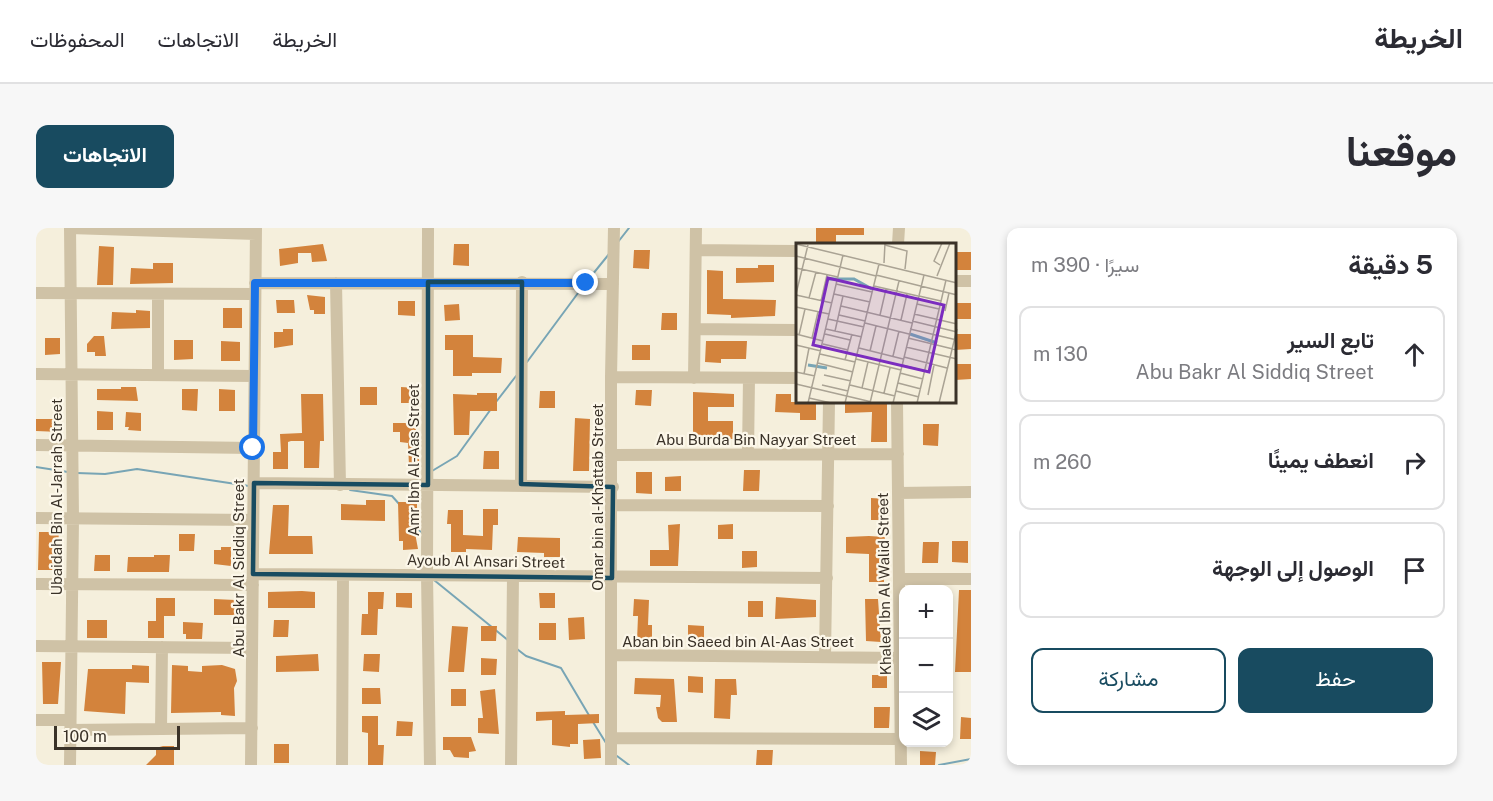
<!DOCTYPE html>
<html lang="ar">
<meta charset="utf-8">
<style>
body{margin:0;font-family:"Public Sans",Vazirmatn,sans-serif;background:#f7f7f7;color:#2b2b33;direction:rtl}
.controls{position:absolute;right:18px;bottom:18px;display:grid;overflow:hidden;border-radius:12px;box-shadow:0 3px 9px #0003}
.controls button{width:54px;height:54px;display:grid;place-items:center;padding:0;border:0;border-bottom:2px solid #e1e1e2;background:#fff;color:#2b2b33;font:30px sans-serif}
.scale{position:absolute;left:18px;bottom:15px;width:126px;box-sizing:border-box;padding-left:6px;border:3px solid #3a3228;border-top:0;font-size:16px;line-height:21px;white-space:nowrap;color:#3a3228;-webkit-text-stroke:4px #fcf7e9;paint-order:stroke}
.stop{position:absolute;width:18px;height:18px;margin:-14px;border:4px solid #1a73e8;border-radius:50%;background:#fff}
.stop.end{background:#1a73e8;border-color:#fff;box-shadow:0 2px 6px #0008}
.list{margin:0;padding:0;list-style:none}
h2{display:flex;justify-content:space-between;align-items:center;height:78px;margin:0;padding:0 24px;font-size:26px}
h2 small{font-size:20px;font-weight:400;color:#7c7c81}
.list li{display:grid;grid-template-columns:39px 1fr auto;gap:18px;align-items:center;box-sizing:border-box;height:96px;margin:0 12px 12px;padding:0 12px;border:2px solid #e1e1e2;border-radius:12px}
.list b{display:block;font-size:22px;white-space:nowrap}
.list p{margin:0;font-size:20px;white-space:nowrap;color:#7c7c81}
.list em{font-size:20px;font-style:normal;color:#7c7c81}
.actions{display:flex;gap:12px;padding:18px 24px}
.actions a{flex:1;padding:14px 0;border:2px solid #184b60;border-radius:12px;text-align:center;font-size:21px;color:#184b60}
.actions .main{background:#184b60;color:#fff}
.icon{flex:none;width:33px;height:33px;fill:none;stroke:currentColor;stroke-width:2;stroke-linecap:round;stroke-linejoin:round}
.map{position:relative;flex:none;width:935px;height:537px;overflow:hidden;direction:ltr;border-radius:12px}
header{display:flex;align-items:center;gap:36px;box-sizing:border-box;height:84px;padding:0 30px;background:#fff;border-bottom:2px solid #e1e1e2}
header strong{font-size:28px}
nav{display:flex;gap:33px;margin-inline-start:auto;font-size:21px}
.intro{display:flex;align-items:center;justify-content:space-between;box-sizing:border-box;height:144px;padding:0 36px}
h1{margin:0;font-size:42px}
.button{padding:15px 27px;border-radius:12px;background:#184b60;color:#fff;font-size:21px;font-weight:700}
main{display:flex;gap:36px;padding:0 36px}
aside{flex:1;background:#fff;border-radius:12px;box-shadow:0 3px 9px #0003}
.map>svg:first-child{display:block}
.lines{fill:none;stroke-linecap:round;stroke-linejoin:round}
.stream{stroke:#78a5b5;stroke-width:2}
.building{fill:#d3833c}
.minor{stroke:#cfc2a6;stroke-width:12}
.route{stroke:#1a73e8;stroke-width:8}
.marked{fill:none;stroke:#184b60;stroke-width:4.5;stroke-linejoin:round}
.labels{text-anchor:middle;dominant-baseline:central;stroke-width:4.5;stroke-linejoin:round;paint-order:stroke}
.street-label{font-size:15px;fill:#3a3228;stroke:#fcf7e9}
.inset-river{fill:none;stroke:#78a5b5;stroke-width:3}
.inset-road{fill:none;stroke:#aaa394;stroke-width:1.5}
.view{fill:#7b2cbf;fill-opacity:0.15;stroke:#7b2cbf;stroke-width:3}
.inset-edge{fill:none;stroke:#3a3228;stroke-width:3}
</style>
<header>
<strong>الخريطة</strong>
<nav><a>الخريطة</a><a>الاتجاهات</a><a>المحفوظات</a></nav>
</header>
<div class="intro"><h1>موقعنا</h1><a class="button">الاتجاهات</a></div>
<main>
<aside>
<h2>5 دقيقة<small>سيرًا · 390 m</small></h2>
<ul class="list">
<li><svg class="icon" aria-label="ahead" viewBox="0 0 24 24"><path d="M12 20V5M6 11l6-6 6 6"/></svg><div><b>تابع السير</b><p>Abu Bakr Al Siddiq Street</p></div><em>130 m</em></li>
<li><svg class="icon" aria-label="right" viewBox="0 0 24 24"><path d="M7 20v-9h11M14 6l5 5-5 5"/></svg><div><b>انعطف يمينًا</b></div><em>260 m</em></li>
<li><svg class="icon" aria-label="arrive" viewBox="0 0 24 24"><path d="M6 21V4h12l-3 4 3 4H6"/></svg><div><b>الوصول إلى الوجهة</b></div></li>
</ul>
<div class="actions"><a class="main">حفظ</a><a>مشاركة</a></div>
</aside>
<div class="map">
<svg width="935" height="537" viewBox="0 0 935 537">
<rect width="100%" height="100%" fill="#f5efdc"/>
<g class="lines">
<!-- stream -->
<path class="stream" d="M582,14L593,0
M552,52L573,26
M491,134L545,61
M460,174L480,148
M0,239L32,244
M396,243L421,228L455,181
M41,245L69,246L101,241L213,258
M314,262L356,268L364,277
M377,293L385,305
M398,352L473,413
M481,421L490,428L525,440L554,489
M557,494L570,515
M581,528L593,537
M903,537L935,531"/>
</g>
<!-- building -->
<path class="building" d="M780,0H828V7H800V16L780,15Z
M287,16L291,33L276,34L275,25H262V35L244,38L243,21Z
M418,16H433V38L417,37Z
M63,18L78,19L77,57H61Z
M598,22H614L613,41L597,40Z
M920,24H935V42H920Z
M117,35H137V55L94,56L95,40L117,41Z
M722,37H738V54L700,55V40H722Z
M671,42L687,43V71L740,72L739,88L695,90V87L671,86Z
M271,67L289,69V86H278V82H274Z
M240,72H258L259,85H241Z
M362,73H379V88L362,87Z
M919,75H935V91H919Z
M423,76L424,92L409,93L408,77Z
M187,80H206V100H187Z
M100,82L114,83V100L75,101L76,84L100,85Z
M626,85H641V102H625Z
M247,101H257V117L238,120V104H247Z
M919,106H935V121L919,122Z
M409,107H437V129L466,130L465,145H436V148H417V122H409Z
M58,108H68L70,128H59V124H51V116Z
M9,110H24V126L9,127Z
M138,112H157V131L138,132Z
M185,113L204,114V133H185Z
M670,113H711L710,131H685V135L669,134Z
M596,117H614V132H596Z
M919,136H935V151L919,152Z
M85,159H100L102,173L61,172V161H85Z
M324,159H341V177H324Z
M365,159L381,160V175H365Z
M146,161H162L161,183L146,182Z
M183,161L199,162V183H183Z
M600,162H616L615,178L599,177Z
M504,163H519V180H503Z
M657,164L698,166V179H672V193H697V211L673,210V216L657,215Z
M441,165H461V183H434L433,207H418L417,166L441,167Z
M265,166H287L288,213H284L283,240H268V213H255L252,214V241H237V224H245L244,206L266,205Z
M740,166H755V174H780V192H764V185L739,184Z
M809,174H851V214H835L836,184L809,185Z
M61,183L77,184V202H61Z
M90,184L105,185V203L92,202L93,199H89Z
M539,190L554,191L553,243H537Z
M0,191H24V204L0,203Z
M357,195H380V225H383V238H373L372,215L364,214V204H357Z
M887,196H903L902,218L887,217Z
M448,223H463V241H447Z
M708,242H724L723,263H707Z
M600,244H616V266L600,265Z
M645,248V263H629V249Z
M835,270L851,271V292H835Z
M330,272H349V293L305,292V276L330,277Z
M362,274H381V294H377L382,321L367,322V313H363Z
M237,277H253L252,308H276L277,326H233Z
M447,281H462V297H457L456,322L430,321V324H415V296H411L412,282H427V307L447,308Z
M644,296L642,338H614V322H633L632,297Z
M697,296V311H682V297Z
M3,304H23L20,342H2Z
M143,306H159L158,323H143Z
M833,308L849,309L848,354H833V326L810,325V309Z
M482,309L524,310V329H508V325L481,324Z
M916,313H932V335L916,334Z
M887,314H903L902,335H886Z
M185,319H195V338L178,336V322H185Z
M706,323H721V339L706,340Z
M59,327H74V343H58Z
M118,327H134L133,344H91L92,329H118Z
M923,362H935V444H919Z
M266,363L279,364V380H232V364Z
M332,364H348L347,381H342L341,407H325L326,386H332Z
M360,365H376V380L360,379Z
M503,365H519V380H504Z
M740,369L780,372V389L739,391Z
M120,370H139V388H128V410H112V393H120Z
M178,371L199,372V387H178Z
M598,371L613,372L612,397H616V413H601L602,388H597Z
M829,371H842L845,414L830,413Z
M712,373H727V389H712Z
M548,389L549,411L533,412L532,390Z
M51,392H71V410H51Z
M238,392H253L252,409H237Z
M147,394L167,395L166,411H150V406H147Z
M503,395H520V412H503Z
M652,397L668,398V413H652Z
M416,398L432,399L428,444H412Z
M445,398H461L460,413H445Z
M282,426L283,443L240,444V428Z
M328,426H344L343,444L327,443Z
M445,430L461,431L460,447H445Z
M6,434H25L22,476H7Z
M96,437L113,438V455L90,454L89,486L48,483L52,441H96Z
M136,437L152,438V443L166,444V438L186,437L199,441L201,453L198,460L199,488L185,487V484L135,485Z
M836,447H851V460H836Z
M652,448L667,449V465L652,464Z
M599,450L638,451L641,494H626L622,490L620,479H624L625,467L598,466Z
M679,451H700L701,467H695L694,491L678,490Z
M326,460H344L345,476H326Z
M415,461H430V478H415Z
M459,461L463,506L442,505V490H447L444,463Z
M838,479H854L853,500H838Z
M529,483V487L563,486V495L542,496V516H534V519L516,517V492L500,493V484Z
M326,488H342V517H348L347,537H332V505L326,504Z
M925,489L935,490V511H924Z
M361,493L377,494L376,508H360Z
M407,509H435L440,523L433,524V530L418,529L414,522H407Z
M564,511L565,530L548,531L547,512Z
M238,516H253V535H238Z
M127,518H138V537H110L120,527V520Z
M721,522H737L736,537H720Z
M884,523L900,524L899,537H884Z"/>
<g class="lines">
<!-- minor -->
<path class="minor" d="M392,0L391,347L394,537
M862,16L863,0
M660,22L761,23
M918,53H935
M219,55L577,56
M300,55L304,257
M0,65L219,66
M659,101L761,102
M0,146L218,148
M122,147V66
M575,149L761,150
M658,150L660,0
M861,174L865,537
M0,217L217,220
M712,226L713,150
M577,227L862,226
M218,255L577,259
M485,256L486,54
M862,265L935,264
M577,277L792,278
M0,290L217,292
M217,346L791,350
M865,351H935
M0,356L217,357
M0,418L216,420
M576,427L864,430
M789,428L793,174
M0,492H34
M125,501L126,419
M34,502L216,500
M576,510L865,511
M34,537L37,291L34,0L220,6
M215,537L220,0
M306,537L307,347
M475,537L477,348
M575,537V149L578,0"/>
</g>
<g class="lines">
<!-- route -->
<path class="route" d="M217,220L219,55H550"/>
</g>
<!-- marked area -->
<path class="marked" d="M392,54H486L485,256L577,259L576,350L217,346L218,255L392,257Z"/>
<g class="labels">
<!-- street labels -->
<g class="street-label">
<text x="720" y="211">Abu Burda Bin Nayyar Street</text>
<text transform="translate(377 232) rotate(-90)">Amr Ibn Al-Aas Street</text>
<text transform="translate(20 269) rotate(-90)">Ubaidah Bin Al-Jarrah Street</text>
<text transform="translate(561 269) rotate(-90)">Omar bin al-Khattab Street</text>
<text transform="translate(450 333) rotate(1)">Ayoub Al Ansari Street</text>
<text transform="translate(202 340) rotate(-90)">Abu Bakr Al Siddiq Street</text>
<text transform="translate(848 356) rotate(-91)">Khaled Ibn Al Walid Street</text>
<text x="702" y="413">Aban bin Saeed bin Al-Aas Street</text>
</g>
</g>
<!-- overview -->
<g transform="translate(760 15)">
<rect width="160" height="160" fill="#f5efdc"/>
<path class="inset-river" d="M33,36H58L76,46M114,91L141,100M12,122L31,125"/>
<path class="inset-road" d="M0,1L161,40M89,2L111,8L109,26M0,13L80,33M88,20L89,0M144,22L138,18L146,0M0,25L42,34M80,32L161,52M141,33L154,0M40,41L76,49M78,43L122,53M0,51L12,2M38,51L74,59M0,52L36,60M123,53L145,58M13,55L20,29M25,58L31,32M121,61L143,66M45,63L116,80M0,64L33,71M149,68L153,50M118,71L161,81M43,72L69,78M84,72L90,46M32,76L68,84M105,77L111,51M116,78L161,89M69,80L113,91M30,86L66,94M114,86L161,97M39,88L47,53M0,91L27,98M29,91L54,97M3,92L9,66M16,95L22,69M112,95L161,107M27,101L52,107M0,102L25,108M110,104L161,116M63,105L107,116M74,108L80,83M24,111L59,119M97,113L103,88M108,114L151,125M60,116L105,127M49,117L56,91M22,120L57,129M106,122L129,128M0,129L19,133M104,130L127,136M8,131L13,105M28,132L55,138M102,140L125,146M0,141L80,160M26,142L52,148M54,142L99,153M66,145L72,119M100,148L123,154M88,150L94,125M132,152L138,122M13,155L35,160M12,160L47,12M49,160L83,21M74,160L103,38M97,160L128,32M121,160L150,37M143,160L161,86"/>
<path class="view" d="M32,35L148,62L133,129L17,102Z"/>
<rect width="160" height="160" class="inset-edge"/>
</g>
</svg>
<div class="controls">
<button>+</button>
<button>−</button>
<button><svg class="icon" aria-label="layers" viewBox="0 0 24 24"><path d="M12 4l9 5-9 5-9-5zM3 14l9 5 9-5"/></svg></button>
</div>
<div class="scale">100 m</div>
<div class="stop" style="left:217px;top:220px"></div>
<div class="stop end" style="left:550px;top:55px"></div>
</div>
</main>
